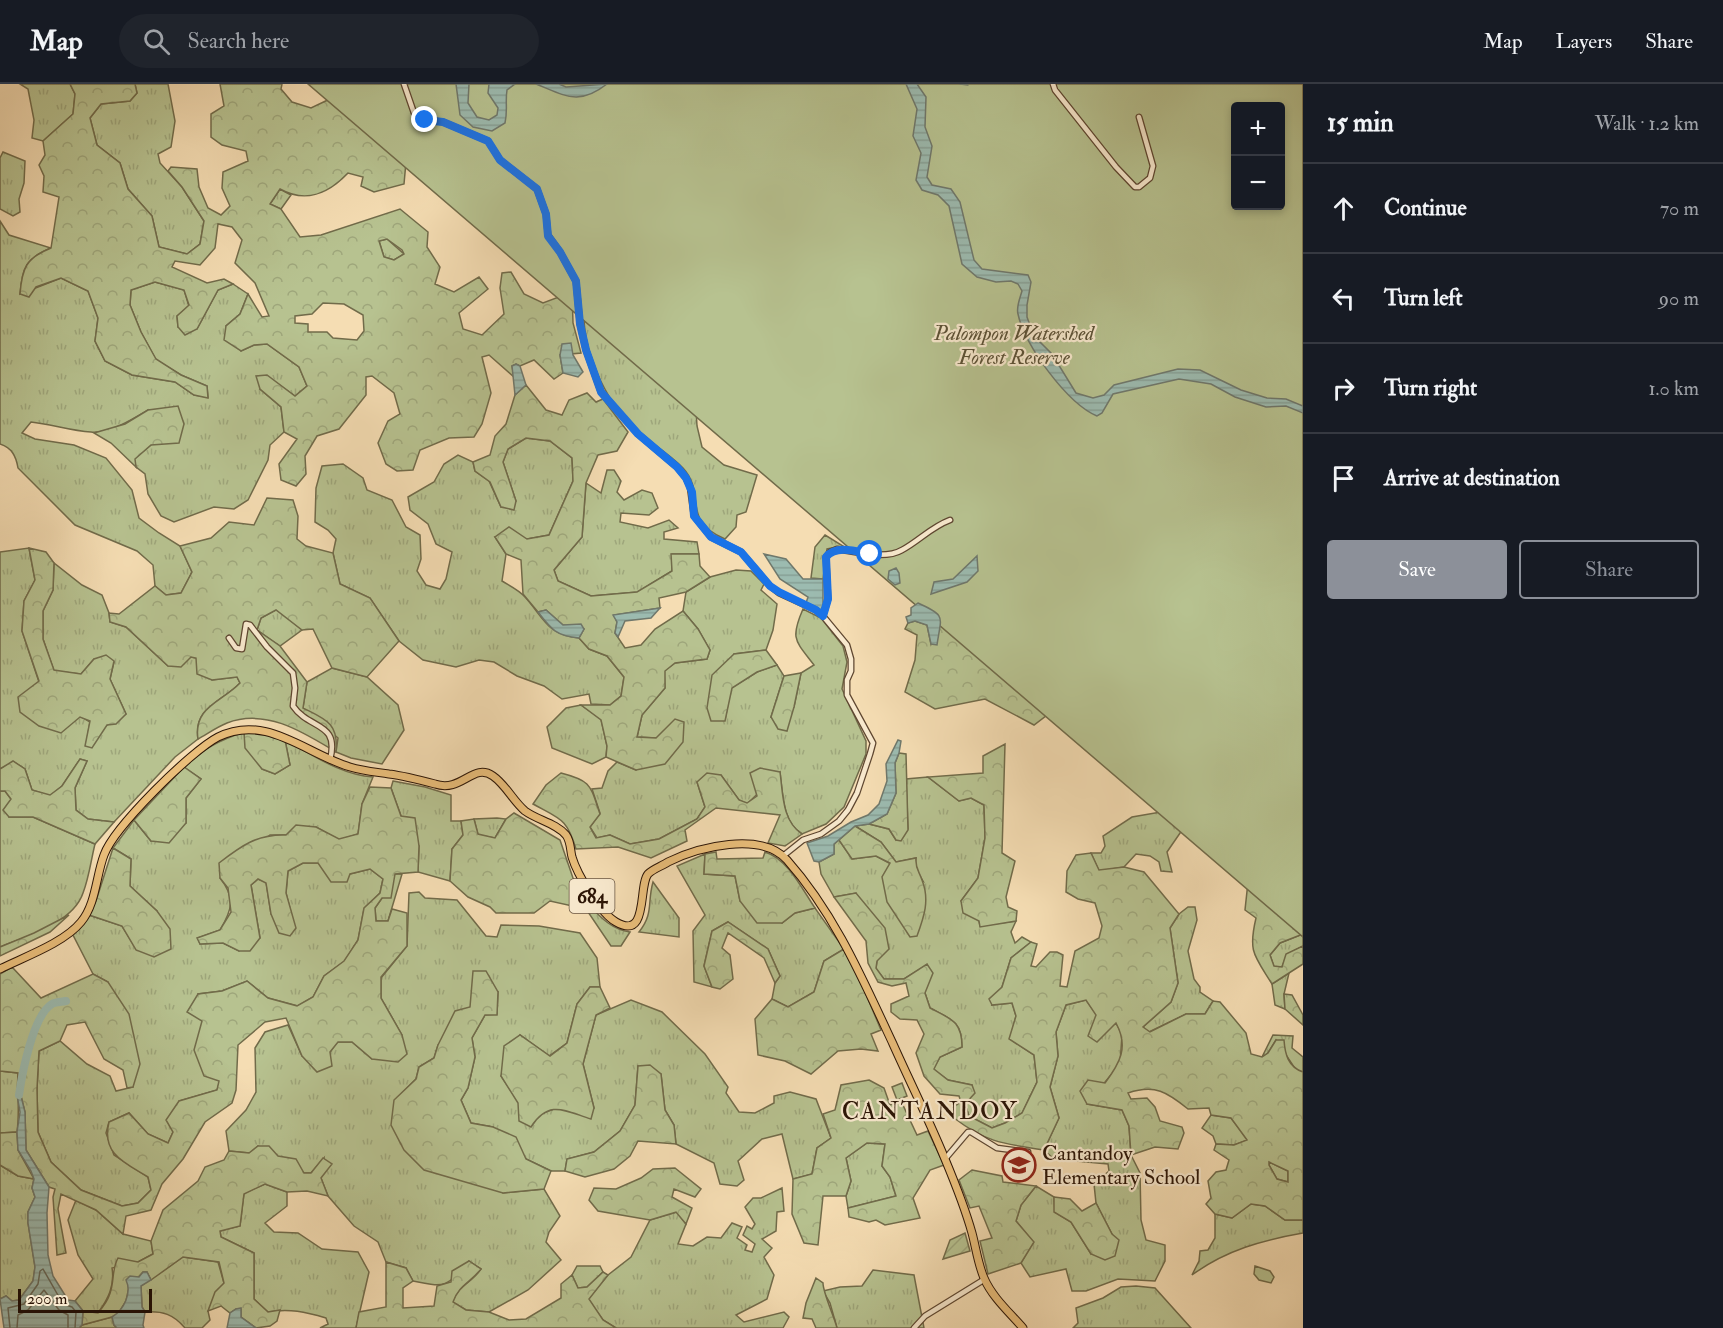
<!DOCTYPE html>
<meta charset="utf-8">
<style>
body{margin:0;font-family:"IM FELL Double Pica",serif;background:#20242c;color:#f1f3f6}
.controls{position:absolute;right:18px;top:18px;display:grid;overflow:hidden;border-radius:6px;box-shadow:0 3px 9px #0003}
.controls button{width:54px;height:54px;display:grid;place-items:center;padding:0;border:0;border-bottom:2px solid #363941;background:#171b24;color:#f1f3f6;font:30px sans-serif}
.scale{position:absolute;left:18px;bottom:15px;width:134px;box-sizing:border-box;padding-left:6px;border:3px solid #2b1405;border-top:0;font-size:16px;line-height:21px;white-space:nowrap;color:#2b1405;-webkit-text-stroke:4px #f8e9ce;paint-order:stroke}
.stop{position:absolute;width:18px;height:18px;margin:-14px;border:4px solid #1a73e8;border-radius:50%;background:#fff}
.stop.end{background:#1a73e8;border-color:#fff;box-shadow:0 2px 6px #0008}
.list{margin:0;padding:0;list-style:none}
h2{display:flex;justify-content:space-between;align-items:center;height:78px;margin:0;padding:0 24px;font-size:26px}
h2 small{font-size:20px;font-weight:400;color:#9ea1a6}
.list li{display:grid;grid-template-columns:39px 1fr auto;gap:18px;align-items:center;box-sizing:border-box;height:90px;padding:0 24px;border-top:2px solid #363941}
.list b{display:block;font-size:22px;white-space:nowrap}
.list em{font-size:20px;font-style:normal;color:#9ea1a6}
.actions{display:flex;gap:12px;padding:18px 24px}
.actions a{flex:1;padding:14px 0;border:2px solid #8c9099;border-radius:6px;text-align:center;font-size:21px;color:#8c9099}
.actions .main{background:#8c9099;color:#fff}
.icon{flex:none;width:33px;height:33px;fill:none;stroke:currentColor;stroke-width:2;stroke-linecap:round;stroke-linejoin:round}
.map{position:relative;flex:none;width:1303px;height:1244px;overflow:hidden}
header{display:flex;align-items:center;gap:36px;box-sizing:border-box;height:84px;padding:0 30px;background:#171b24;border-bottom:2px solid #363941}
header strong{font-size:28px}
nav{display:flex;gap:33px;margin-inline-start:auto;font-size:21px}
.search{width:420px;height:54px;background:#20242c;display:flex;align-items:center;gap:15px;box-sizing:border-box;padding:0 21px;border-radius:33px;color:#9ea1a6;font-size:22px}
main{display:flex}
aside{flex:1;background:#171b24}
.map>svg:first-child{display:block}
.grass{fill:url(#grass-tufts);stroke:#716b4a;stroke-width:1.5}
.forest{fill:url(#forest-crowns);stroke:#716b4a;stroke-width:1.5;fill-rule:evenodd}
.park{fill:#b7c290;stroke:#716b4a;stroke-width:1.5;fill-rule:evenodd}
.garden{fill:url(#garden-furrows);stroke:#716b4a;stroke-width:1.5}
.water{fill:url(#water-rules);stroke:#6f786c;stroke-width:1.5}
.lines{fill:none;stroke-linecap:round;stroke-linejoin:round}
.shore{stroke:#64685a;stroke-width:1.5}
.stream{stroke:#6f786c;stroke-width:1.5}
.river{stroke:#9cbbb0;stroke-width:8}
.minor-casing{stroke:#5e4630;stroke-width:7}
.highway-casing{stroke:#2b1405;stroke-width:9}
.minor{stroke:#f8e9ce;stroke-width:4.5}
.highway{stroke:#eabe7a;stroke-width:7}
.route{stroke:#1a73e8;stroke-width:8}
.labels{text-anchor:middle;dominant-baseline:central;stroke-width:4.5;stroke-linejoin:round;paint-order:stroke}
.shield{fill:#f8e9ce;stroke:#685441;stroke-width:1.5}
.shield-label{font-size:20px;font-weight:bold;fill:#2b1405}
.park-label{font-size:21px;font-style:italic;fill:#5c5136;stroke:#f8e9ce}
.poi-label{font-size:21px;fill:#2b1405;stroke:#f8e9ce;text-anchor:start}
.quarter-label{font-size:24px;letter-spacing:1.5px;fill:#2b1405;stroke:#f8e9ce}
</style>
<header>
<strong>Map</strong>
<div class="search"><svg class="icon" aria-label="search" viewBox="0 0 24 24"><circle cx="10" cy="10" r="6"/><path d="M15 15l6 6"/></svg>Search here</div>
<nav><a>Map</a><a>Layers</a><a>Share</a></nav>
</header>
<main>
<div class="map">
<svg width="1303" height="1244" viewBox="0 0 1303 1244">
<defs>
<pattern id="grass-tufts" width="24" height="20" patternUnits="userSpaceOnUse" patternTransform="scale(1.5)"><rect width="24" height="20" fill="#b7c290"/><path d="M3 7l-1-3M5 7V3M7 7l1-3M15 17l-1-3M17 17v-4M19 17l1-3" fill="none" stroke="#9ea67b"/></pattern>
<pattern id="forest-crowns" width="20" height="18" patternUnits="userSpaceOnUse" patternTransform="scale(1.5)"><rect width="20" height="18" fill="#b7c290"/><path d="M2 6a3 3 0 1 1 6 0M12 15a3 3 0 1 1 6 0" fill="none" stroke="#9ea67b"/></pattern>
<pattern id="garden-furrows" width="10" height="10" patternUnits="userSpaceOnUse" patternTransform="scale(1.5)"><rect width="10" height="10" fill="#b7c290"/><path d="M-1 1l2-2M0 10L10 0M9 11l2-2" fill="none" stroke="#9ea67b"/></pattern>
<pattern id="water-rules" width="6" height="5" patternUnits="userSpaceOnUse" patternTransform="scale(1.5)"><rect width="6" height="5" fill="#9cbbb0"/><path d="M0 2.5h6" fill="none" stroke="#87a096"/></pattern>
</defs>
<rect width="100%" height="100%" fill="#f5ddb3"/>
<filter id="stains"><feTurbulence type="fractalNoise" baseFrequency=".00333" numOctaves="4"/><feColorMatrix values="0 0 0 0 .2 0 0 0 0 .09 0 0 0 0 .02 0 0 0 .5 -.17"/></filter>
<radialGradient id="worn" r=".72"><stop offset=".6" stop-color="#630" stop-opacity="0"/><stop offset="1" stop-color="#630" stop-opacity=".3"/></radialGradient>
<!-- grass -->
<path class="grass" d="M20,0H70L75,10L73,30L43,57L32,54L34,36L28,5Z
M135,0H168L175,37L171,63L158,70L160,79L182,103L204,137L200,160L187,170L159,163L152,132L128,105L120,79L97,61L90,34L101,20L130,17L137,9Z
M3,68L25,77L24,99L19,115L20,128L13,132L0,125V74Z
M280,105L291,111L281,125L270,120Z
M0,137L9,151L51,164C26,174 22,184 20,210L61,194L88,207L98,234L95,257L105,277L132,291L175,298L194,311L208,313L207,302L181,291L156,276L141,248L130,221L131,206L155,198L184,206L189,222L177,232L178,243L197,245L218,206L233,200L248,210L240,230L226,242L241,267L254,261L267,260L299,283L307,302L295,312L267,292L260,305L281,323L284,348L270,361L268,376L248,416L234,425L214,423L174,438L161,432L148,410L145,390L136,383L134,375L151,361L148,326C133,335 109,350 91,348C71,347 51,340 31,338L22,349L35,355L74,361L106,374L132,406L139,434L159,449L180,462L192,488L181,509L166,511L155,502L153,481L137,467L75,441L18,384C16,372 12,364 0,360Z
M387,155L404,170L394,176L384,173L379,157Z
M584,232L694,291L697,342L702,363L724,381L757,391L746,428L737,431L736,443L725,455C680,436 707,410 683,384C671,371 654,361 640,350C609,323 584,273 584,232Z
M526,354L550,357L572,374L573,397L549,451L527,455L495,453L506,470L502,497C510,502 519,506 525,513C544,534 547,551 579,554L589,565L607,572L624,593L621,612L610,621L591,620L589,610L562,615L544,602L517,592L494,578L479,576L456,583L423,576L399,557L370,514L340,500L333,469L336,455L328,446L315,438L316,404L322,382L343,380L363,394L367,406L392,416L406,443L420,451L421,475L417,487L426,501L440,505L446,495L452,468L436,460L428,440L410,426L408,413L434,398L444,380L458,371L473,378L475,387L489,397L501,423L516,417L503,378L508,365Z
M607,386H614L621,397L617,408L624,416L642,406L652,409L658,424L649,431L621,429L620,438L648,444L669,436L678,444L664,448V455L697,458L699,470H672V487L638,508L591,512L558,497L554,486L582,453L586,399L601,409Z
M825,451L843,462L827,465L823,495L811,494L815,463Z
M29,464L35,496L24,517L22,547L39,598L80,632L90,638L86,661L107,641L126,630L110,595L114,578L94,575L81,590L54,587L43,555V527L53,506L54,479L82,501L102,511L109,529L110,538L126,543L168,582L191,573L196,574L212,596L237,593L240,599C222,618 193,623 198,655L175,673L114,738L88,735L76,726L75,704L87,677L80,675L62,702L50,712L32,706L25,685L14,678L0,685V468Z
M736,486L751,487L764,500L761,506L777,520L773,546L766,566L734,570L725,636L731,604L757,588L777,581L784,592L771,633L794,623L801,589L814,581C795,556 790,555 803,525L821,534L843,562L847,578L842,605L866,657V670L844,723L826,740L802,750C782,737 783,710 780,688L747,720L739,716L721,691L697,698L705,723L697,735L659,755L630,760L610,751L597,754L590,743L600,729L592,705L602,704L608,687L617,678L636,686L656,654L637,653L642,631L665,604L664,587L675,579L707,575L710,566L698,545L683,527L686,508L710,493Z
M277,525L302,546L280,562L257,546L261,534Z
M332,584L367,593L398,621L404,646L382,680L351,674L336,668L338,654L303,624L307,598Z
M581,621L601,635L607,662L606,673L592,680L552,664L547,643L566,624Z
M244,648L262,685L275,690L290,681L285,656C313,671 341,691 373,693L362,720L358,750L339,756L316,743L286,751H270L220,794C236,814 232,826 220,846L198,854L200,860L223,859L239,867L260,854L251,801L258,795L266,798L271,830L295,844L286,809L288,787L303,779H318L350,790L370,785L383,795L380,809L364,825L358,856L345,877L324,892L313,913L298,922L268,914L247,897L222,907L198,910L203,936L220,997L217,1006L179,1017L173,1048L168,1059L148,1050L129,1029L109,1038L106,1049L114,1071L148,1093L151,1106L138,1119L122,1122L81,1106L51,1078L38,1048L37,1005L39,967L60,957L87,980L110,992L116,1007L133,1003L108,898L93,890L73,851L89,831L122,842L137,866L157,827L130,802L131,775L113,764L134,736L151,757L186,739V714L201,695L184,683C202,665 220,656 244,648Z
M928,693L959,717L971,714L984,721L985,754L978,794L961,817L979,837L980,842L1016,837L1011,848L1015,859L1022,853L1031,858L1011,874L1002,903L992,921L1012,919L1016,932L1010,955L1034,971L1037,998L1022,1029L1005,1039L992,1044L969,1032L965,1020L972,1001L948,996L933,985L940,973L962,963C962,937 951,935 930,924L925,909L927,881L904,895H884L876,885L877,877L856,809L834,813L821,790L819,778L834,770V760L839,756L852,775L876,772L923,797L915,783L916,774L896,778L881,758L855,742L869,740L889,745L896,756L908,745L906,695Z
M393,697L425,703L451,711V737H461L463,751L452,765L450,797L418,788L419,762L401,732L391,704Z
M0,707H5L11,715L9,733H33L95,760C91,776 89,794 83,809C73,839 27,852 0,863Z
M1178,725L1187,739L1167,768L1172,788L1161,787L1159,778L1150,772L1136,770L1124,783L1099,787L1091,769H1101L1105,762L1103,752L1132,733Z
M497,734L506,735L495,754L478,751L474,735Z
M705,770L704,790L735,792L740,817L782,839L795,829L815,824L844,865L824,877L814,908L788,923L772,915L775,899L780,892L768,865L728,838L712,847L704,882L712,903L694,898L693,847L705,831L677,782Z
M395,790H402L388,837H376L375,824L382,814Z
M653,798L679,834V853L639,848C654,829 647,819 653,798Z
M419,808L425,814L457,816L486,852L497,853L501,841L539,842L580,849L597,874L600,903H590L577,920L567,959L549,972L520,951L501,992L519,1019L539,1031L556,1024H594L583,980L596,931L631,916L662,928L705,970L728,1003L726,1009L739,1028L755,1029L774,1019V1012L790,1008L816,1015L831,1054L817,1064L812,1090L793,1095L782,1050L762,1055L738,1077L744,1096L737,1102L720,1100L714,1079L676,1060L674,1041L665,1026L661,990L638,982L635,1021L620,1047L594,1068L567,1075L565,1087H551L526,1075L493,1043L471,1039L461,1016L468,1004L475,973L472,954L485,931L497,930L498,908L470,923L438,961L434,974L419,983L416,995L395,1016L503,1109L544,1105L560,1132L549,1148L546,1158L561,1176L528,1206L489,1228L466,1226L452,1218C459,1200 471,1200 481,1185L469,1177C447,1203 446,1204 413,1197L406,1184L386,1178L378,1158L354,1142L328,1112L321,1094L324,1074L311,1089H304L258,1062L250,1069L229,1067L226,1047L246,1026L256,1008L255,964L265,948L288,941L302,972L330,968L337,958H352L372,975L402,951L381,914V894L407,862L409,809Z
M590,822C601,834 613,846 630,848L621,862H611L586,825Z
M1188,823H1195L1197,836L1188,867L1194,895L1200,903V908L1213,917L1205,930H1186L1149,948L1143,943L1171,918L1178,899L1170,844L1179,830Z
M1303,850V862L1287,870L1282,883H1274L1270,871L1280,859Z
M1289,889L1284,910L1285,925L1275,921L1272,900Z
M1086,916L1096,930L1116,939L1122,951L1120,980L1087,1020L1122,1026L1129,1042L1131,1071L1140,1089L1141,1136L1146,1156L1165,1161V1177L1155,1197L1118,1195L1086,1207H1072L1066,1185L1030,1193L1021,1179L1033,1158L1016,1137L1021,1121L1036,1102L1054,1113L1055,1128L1071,1138L1091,1170L1112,1150L1096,1119L1094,1100L1109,1087L1108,1080L1054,1075L1044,1066L1059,1034L1050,1003L1058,972L1056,948L1066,921Z
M1273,951L1293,952L1292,964L1303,973V988L1296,986L1276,956L1268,969L1262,973Z
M0,987L18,989C17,1010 20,1027 17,1048L0,1049Z
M1211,1031L1231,1034L1248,1056L1234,1061L1216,1060L1213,1052L1202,1044Z
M867,1059L885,1060L882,1082L890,1093L896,1112L848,1124L846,1112L851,1097L846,1074Z
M1269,1078L1288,1087V1098L1277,1095L1269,1081Z
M0,1081L18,1092L34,1095L32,1104L35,1113L28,1128V1139L35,1183L33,1197L19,1216L12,1217L6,1212L0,1215Z
M265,1100L287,1108V1122L265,1139L274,1148L298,1149L322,1165L358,1168L369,1188L356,1244H320L328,1240L326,1234C306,1228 289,1224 268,1228L254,1215V1169L221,1153L220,1147L240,1142L244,1109Z
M782,1104L784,1127L777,1128L776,1147L762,1155L772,1164L764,1173L774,1191L767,1215L736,1231L744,1238L784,1228L789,1233L783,1244H616L603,1236L588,1215L608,1191L631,1173L650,1136L677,1128L686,1140L678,1160L693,1162L707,1153L721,1154L732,1139L742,1143L737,1154L747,1161L745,1166L752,1168L755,1160L743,1151L747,1142L752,1145L755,1140L745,1123L753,1114H761Z
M76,1116L96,1126L123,1150L151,1157L153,1170L138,1178L112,1184C115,1202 108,1215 98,1229L83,1227L75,1217L93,1195L78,1171L68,1136Z
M1251,1120L1265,1122L1285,1136H1303V1149C1263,1156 1226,1166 1192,1191L1199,1177L1200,1167L1208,1166L1215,1154V1130L1232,1134Z
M183,1173L218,1178L224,1199L208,1227L210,1236L202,1244H185C173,1230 163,1227 145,1228L142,1223L141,1202Z
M577,1182H600L603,1188L587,1203L578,1204L572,1191Z
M1255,1182L1270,1187L1274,1193L1271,1199L1259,1196L1254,1190Z
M873,1186L914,1191L924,1244H837L830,1219L823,1207L840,1203L862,1202Z
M1136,1202L1155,1204L1191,1244H1073L1078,1239L1076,1224L1103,1214L1121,1203Z
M112,1233L114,1241L117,1244H79L82,1241Z"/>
<!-- forest -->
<path class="forest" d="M70,0H135L137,9L130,17L101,20L90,34L97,61L120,79L128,105L152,132L159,163L187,170L200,160L204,137L182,103L168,87L171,83L197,85L199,103L208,124L221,131L230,122L222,104L223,88L248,77L246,67L222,61L211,53V30L224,22L220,0H282L281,5L292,18L311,24L332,14L406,78L404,100L374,108L361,102L363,93L348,89C329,109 307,120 280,105L270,120L281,125L300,153L321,151L400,125L428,148L427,163L440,183L435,200L454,208L479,193L488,205L459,229L463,245L482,251L504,230L500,204L502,189L511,188L524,210L543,219L572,208L573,239L581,269L560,271L563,289L554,295L534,276L520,282L516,280L512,282L514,293L489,271L482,273L491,309L482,340L474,353L449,354L420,366L413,386L397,387L386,380L378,359L388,337L400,330L394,309L372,292L366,293V311L339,345L317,352L305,372L306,390L296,402L281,396L279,380L297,355L284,348L281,323L260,305L256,292L267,291L295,312L307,302L299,283L267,260L254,261L241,267L224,256L226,242L240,230L248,210L262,233L269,232L255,199L235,179L242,156L232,143L218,140L215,164L200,181L175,177L172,183L207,199L224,195L233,200L218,206L197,245L185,251L178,243L177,232L189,221L184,206L155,198L131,206L130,221L141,248L156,275L181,291L207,302L208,314L194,311L175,298L132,291L105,277L95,257L98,234L88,207L61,194L36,203L29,213L20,210C22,184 26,174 51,164L59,113L43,108L44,92L39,81L45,71L43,57L73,30L75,10ZM387,155L402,166L404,170L394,176L384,173L379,157ZM323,219L344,220L363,231L364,247L357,256L333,254L327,248H308V240L295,239V232L312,230Z
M526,301L546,326L562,331L569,316L587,309L596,318L603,315L628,348L617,367L598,371L586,399L582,453L554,486L558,497L591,512L637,508L672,487L671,470H699L700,482L710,493L686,508L659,514L660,524L614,531L617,538L615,549L625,564L641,561L655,545L683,527L698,545L710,566L707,575L675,579L665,587V604L642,631L637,653L656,654L675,635L684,638L683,658L665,680L636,686L606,673L607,662L601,636L581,621H610L621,612L624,593L607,572L589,565L579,554L584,545L563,541L546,526L538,528L523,510L521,476L506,470L495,453L509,443L527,455L549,451L573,397L572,374L550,357L526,354L508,365L503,378L516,417L514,426L501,423L490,398L475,387L473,378L490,371L495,352L506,340L515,311Z
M178,322L184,340L179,359L151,361L135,375L136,383L111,359L94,349L125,340L148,326Z
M267,414L293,416L298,432L297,455L306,462L333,469L340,500L370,514L399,557L367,593L332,584L313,545L302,546L276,526L261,534L257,546L280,562L307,598L303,624C325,635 339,639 336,668C303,648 266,624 227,639C217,643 207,650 198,655C193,623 222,618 240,599L237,593L212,596L197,590L196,574L191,573L181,583L168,582L126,543L110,538L109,529L119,530L155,502L166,511L181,509L192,488L180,462L211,454L229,438L254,441Z
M29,464L46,468L54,479L53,506L43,527V555L54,586L81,590L94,575L106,571L114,577L110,595L126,630L116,640L107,641L92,664L85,662L90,637L80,633L61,649L39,642L20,628L18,613L39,597L22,547L24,517L35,496Z
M940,534L1055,625L1034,641L985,615L935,625L905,608L915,576L917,551L905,545L908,539L915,537L927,541L931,560Z
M766,566L777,581L757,588L732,604L725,637H711L707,624L712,591L734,570Z
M801,589L794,623L787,647L778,645L771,633L784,592Z
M244,648L267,650L285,656L290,681L275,690L262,685L245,664Z
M1005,660L1002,769L1015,777L1006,813L1008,823L1017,827L1016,837L980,843L979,837L963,829L961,817L978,794L985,754L984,721L971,714L959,717L928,693L983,689V672Z
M899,669L906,670L908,746L901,757L896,756L889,745L869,740L887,730L896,709L895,679Z
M80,675L87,677L75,704L76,726L88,735L114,738L95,760L33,733H9L3,726L11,715L5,707H0V685L13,677L25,685L32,706L50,711L62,702Z
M184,683L201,695L186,714V739L169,759L151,757L134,736Z
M760,684L780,688C783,710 782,737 802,750L785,762L768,759L780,731L716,724L685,746L687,757L651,774L618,763L576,765C567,734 560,735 533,720L546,701L561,689C592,697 590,701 600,730L590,743L596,754L610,751L630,760L659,755L697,735L705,723L697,698L707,689L721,691L739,716L747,719L757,712L750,689Z
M370,703L391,704L401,732L415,734L419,762L418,788L395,790L391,814H382L375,824L376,837H388L392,825L407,829V862L381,893V914L402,951L407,970L398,978L372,975L352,958H338L330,968L332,982L317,988L302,972L286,934L265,938L238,961L236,1006L232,1019L205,1038L183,1075L162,1100L151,1126L126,1132L123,1150L96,1126L61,1110L58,1125L66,1169L57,1171L53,1113L55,1105L49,1103L26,1066L25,1028L21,1012L17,1011L18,989L0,987V890L12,883L41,914L93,890L108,898L129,930L140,980L133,1003L127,1004L123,986L104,975L85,938L67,941L60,957L39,967L37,1005L38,1048L51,1078L81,1106L122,1122L138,1119L151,1106L148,1093C125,1079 101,1070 109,1038L129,1029L148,1050L168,1059L173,1048L166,1036L179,1017L217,1006L219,997L204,992L194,966L202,937L187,928L198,910L222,907L247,897L268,914L297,922L313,913L324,892L344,877L358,856L364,824L380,809L383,795L370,785L350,790L347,798H331L318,779H303L288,787L286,809L296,844L290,852L279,849L271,830L266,799L258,795L251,801L260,854L250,867H239L223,859L200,860L197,854L220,846L231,828L228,804L220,794L219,779C241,762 257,750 286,751L296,741L316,743L339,755L358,750L362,720Z
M514,729L560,756L574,797L590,822L586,825L550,817L534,829H496L490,823L468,813L450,797L452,765L463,751L461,737L474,735L478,750L495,754L506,735Z
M855,742L881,758L896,778L916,774C915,784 919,787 922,796C930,816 924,833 917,852L910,853L887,818L882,793L890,779L876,772L852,775L839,756Z
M113,764L131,775L130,802L157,827L170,845L171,865L154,873L136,866L122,842L89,831L96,817Z
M716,768L717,775L763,774L765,768C788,775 802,805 815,824L795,829L782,839H757L740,817L735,792L704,790L705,770Z
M1091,769L1099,786L1124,783L1144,788L1179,830L1170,844L1178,899L1171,918L1143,943L1150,948L1186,930H1205L1213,917L1220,918L1246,949L1251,970L1262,973L1268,969L1276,956H1284C1285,970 1288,983 1303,988V1136H1285L1265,1122L1251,1120L1232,1134L1215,1130L1206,1120L1211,1114L1208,1097L1216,1088L1226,1086L1229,1076L1214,1066L1216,1060L1234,1061L1247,1056L1231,1034L1211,1031L1209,1024L1188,1025C1167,1008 1155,1000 1128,1009L1131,1015L1147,1014L1155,1023L1160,1037L1182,1043L1184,1049L1178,1065L1155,1063L1131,1071L1129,1042L1122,1026L1087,1020L1080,1007L1088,996L1105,999C1120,979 1129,963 1116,939L1097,958L1088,952L1096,931L1086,916L1066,921L1056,948L1058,972L1050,1003L1059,1034L1044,1066C1005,1060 987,1059 954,1034L953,1023L961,1018L959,1012L940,1010L924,992L916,969L924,950L917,936L900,935L891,928V920L909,912L906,899L892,902L878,898L868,879L866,857L834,813L856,809L885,844L889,865L877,877L876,884L884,895H904L927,880L933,889L925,909L930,924C951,935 962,937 962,963L940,973L934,985L948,996L972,1001L975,1009L965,1020L969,1032L992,1044L1005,1039L1022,1029L1037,998L1034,971L1009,955L1016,932L1012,919L992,921L989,915L1002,903L1011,874L1031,858L1037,860L1031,882L1036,883L1050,868H1057L1063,871L1060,902L1067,903L1075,867L1099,854L1102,842L1095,819L1078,815L1066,808L1067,787L1076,771ZM1269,1078L1288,1087V1098L1277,1095L1269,1081Z
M1248,798L1303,850L1280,859L1270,871L1274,882L1282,883L1286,870L1303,862V880L1272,900C1254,871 1248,868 1256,834L1245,826Z
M69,831L50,848L0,872V863L34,849Z
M728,838L768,865L780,892L775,899L764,874L728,849L722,864L730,871L733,895L720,905L712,903L704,882L712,847Z
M844,865L855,884L881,946L871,950L878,967L861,965L838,967L811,990L785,977L758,971L755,935L772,915L788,923L814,908L824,877Z
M473,887H486L498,908L497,931H485L472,954L475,973L468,1004L461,1016L471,1039L493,1043L516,1053L526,1075L551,1087L544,1105L503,1109L424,1086L404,1066L391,1041L394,1016L416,995L419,983L434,974L438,961L455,927L470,923Z
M590,903H600L610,924L596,931L583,980L594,1024L591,1035C565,1027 549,1015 531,1043L519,1037L518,1019L501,992L504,962L520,951L550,972L567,959L577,920Z
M1284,910L1292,911L1303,931V941L1285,925Z
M650,981L661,990L665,1026L674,1041L676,1060L638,1057L630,1072L614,1085L585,1093L565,1087L567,1075L594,1068L620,1047L635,1021L638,982Z
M869,996L884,1004L890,1021L901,1017L917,1051L928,1047L944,1081L930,1086L913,1114L920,1134L885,1141L876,1136L869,1138L849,1133L848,1124L896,1112L890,1093L882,1082L885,1060L867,1059L846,1074L851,1097L846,1112H823L818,1161L804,1159L792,1130L793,1095L812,1090L817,1064L831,1054L823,1030L835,1026L841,1001Z
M17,1048L18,1066L34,1095L18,1092L0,1081V1049Z
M258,1062H269L278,1072L296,1075L304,1089H311L323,1074L332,1080L321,1094L328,1112L307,1107L287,1108L265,1100L244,1110L240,1142L220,1147L221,1153L254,1169V1215L268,1228L280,1226L277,1237L270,1242L256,1244L241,1233V1225H236L230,1229L221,1222L208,1227L215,1208L224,1199L219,1178L183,1173L151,1196L147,1188H143L129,1203L126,1217L118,1230L112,1233L82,1241L83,1227L98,1229C102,1224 107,1218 109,1212C115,1198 111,1187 118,1174L138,1178L153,1170L151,1157L163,1126L198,1097L205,1083L224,1076L229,1067L249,1069Z
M675,1084L701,1105L695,1113L674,1105L672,1113L692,1124L686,1140L676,1128L650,1136L598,1127L589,1116L594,1104L616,1105L641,1094L653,1085Z
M972,1086L1002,1092L1003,1098L1036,1102L1021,1121L1016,1137L1034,1158L1021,1179L988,1190L980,1157L992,1154L979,1122L970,1124L959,1096Z
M1054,1113L1070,1115L1082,1127L1096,1119L1112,1150L1119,1156L1115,1172L1105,1176L1091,1170L1071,1138L1054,1128Z
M469,1177L481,1185C470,1199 459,1201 453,1218L466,1226L489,1228L509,1236L526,1235L561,1214V1200L572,1191L578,1204L587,1203L603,1188L608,1191L589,1215L603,1236L616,1244H356L359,1228L386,1223V1178L406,1184L413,1197L403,1204V1224L434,1222L437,1202L451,1198L452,1187Z
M816,1194L823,1199C823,1209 834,1232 837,1244H816L812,1235L803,1234L806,1219Z"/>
<!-- park -->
<path class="park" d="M308,0H1303V853ZM1236,22H1280V122H1236Z
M902,999L907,1012L897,1016L892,1003Z"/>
<!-- garden -->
<path class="garden" d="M965,1149L970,1167L943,1175L950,1156Z"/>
<!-- water -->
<path class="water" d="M456,0H469L468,19L477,33L489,36L497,31L498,24L488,9L489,0H515L507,6C505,18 508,26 505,39L492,47L473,43L460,31Z
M536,0H559L566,3L607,0C579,22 566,12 536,0Z
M906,0H917L926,13L925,43L932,62L927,93L932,101L951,105L960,118L974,176L982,185L1028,191L1031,198L1027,221V233L1034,252L1052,270L1076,309L1093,314L1104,311L1114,301L1178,285L1200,286L1241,306L1267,314L1286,315L1303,322V329L1286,322L1266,323L1235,313L1211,300L1179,295L1113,310L1102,329L1097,332C1068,320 1024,261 1018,230C1016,223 1020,214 1022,207L1018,200L1011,197L996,198L977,193L962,180L949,122L938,111L922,106L916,96L921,69L913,52L917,25Z
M571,259L573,271L583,288L578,293L563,289L560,271L562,260Z
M516,280L520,282L526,301L515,311L512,282Z
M764,470L786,475L803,495H823V521L821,526L806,519L808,513L780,495Z
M977,472L978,487L967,498L931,510L934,498L953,495Z
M896,484L899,489L900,499L895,501L888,495L889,487Z
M918,519C947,532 941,532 937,561L931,560L927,541L915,537L908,539L906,533L911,531V524Z
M660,524L651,534L625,537L618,553L615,549L617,538L613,531Z
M546,526L563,541L581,540L584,545L579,554C556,552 551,545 538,528Z
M898,656L901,657L899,669L895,679L896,709L887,730L869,740L855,742L834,760V770L819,778L814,777L807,759L828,752L851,738L868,731L879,720L887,697L886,680Z
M17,1011L21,1012L25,1028L26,1066L49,1103L47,1129L48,1171L53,1192L68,1216L75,1217L83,1227L82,1241L79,1244H4L0,1215L6,1212L12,1217L19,1216L33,1197L35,1183L28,1139V1128L35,1113L32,1104L34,1095L31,1087L18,1066L17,1048L20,1028Z
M143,1188H147L151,1196L141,1202L142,1223L145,1228L143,1241L144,1244H117L114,1241L112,1233C124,1226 132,1209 126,1196L130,1192L139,1193Z
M241,1224V1233L256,1244H227L230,1229L236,1225Z"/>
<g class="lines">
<!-- shore -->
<path class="shore" d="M10,1244L8,1224L24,1220L38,1200L40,1187L43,1185L63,1220L72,1223L76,1228L75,1244
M17,1244L18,1231L28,1226L44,1206L59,1226L68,1231V1244"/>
<!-- stream -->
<path class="stream" d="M960,0L968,1"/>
<!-- river -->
<path class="river" d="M19,1011C22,990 33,931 52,920C55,918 62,918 66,917"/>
<!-- minor casing -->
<g class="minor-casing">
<path id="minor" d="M404,0L414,29L419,35L443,38L488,57L500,76L537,105L546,130L548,151L560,168L576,197L580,240L586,266L601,308L638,350L677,383L686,394L690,403L694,432L711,453L741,468L770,502L779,509L816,526L823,532L847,561L851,575V587L847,596V611L873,659L870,670L857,709L848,726L839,737L821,750L803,756L783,772
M1053,0L1055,6L1116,83L1135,103H1139L1150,94L1153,82L1139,33
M823,532L828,515L826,473L830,468L837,465C856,468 885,476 902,466C919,457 931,443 950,436
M229,554L236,564L242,565L246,540L250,541L267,563L293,589L295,604L293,622C309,646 340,637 330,676
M945,1075L968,1048H971L997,1064L1028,1068
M914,1244L925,1232L985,1195"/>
</g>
<!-- highway casing -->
<g class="highway-casing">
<path id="highway" d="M0,885C24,873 64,859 81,838C96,820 96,792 104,771C114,743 191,667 218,653C266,629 306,670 350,683C363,687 376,688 389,690C405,692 420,696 435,700C462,709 473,678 493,692C506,701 513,717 525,727C537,736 556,739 566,751C571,758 570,765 572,773C577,790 600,829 616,838C649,857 638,802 648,790C653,785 662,782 668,778C698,763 761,747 787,776C835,830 863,896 893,960C910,998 929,1036 945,1075C955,1099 965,1124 972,1149C976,1164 978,1180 984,1194C992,1213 1010,1229 1023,1244"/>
</g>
<!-- minor -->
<use href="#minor" class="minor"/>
<!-- highway -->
<use href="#highway" class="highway"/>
</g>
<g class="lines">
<!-- route -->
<path class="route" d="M425,36L443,38L488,57L500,76L537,105L546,130L548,152L560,168L576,197L580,240L586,266L601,308L638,350L677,383L686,394L692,408L694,432L711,453L741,468L770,502L779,508L816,526L823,532L828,515L826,473C836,461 855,467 870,470"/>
</g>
<!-- icons -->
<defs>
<g id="school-ring" transform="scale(1.725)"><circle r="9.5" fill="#f8e9ce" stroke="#8f2418" stroke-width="1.5"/><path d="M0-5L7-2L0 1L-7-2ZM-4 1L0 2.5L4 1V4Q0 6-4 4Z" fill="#8f2418"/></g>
</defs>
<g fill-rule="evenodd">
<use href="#school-ring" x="1019" y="1081"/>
</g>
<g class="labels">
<!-- shield labels -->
<rect class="shield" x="569.5" y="795" width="45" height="34" rx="4.5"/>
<g class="shield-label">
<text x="592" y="812">684</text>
</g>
<!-- park labels -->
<g class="park-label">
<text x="1014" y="249">Palompon Watershed<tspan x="1014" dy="24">Forest Reserve</tspan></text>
</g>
<!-- poi labels -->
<g class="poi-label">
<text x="1042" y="1069">Cantandoy<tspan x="1042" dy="24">Elementary School</tspan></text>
</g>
<!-- quarter labels -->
<g class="quarter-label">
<text x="930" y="1027">CANTANDOY</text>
</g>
</g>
<rect width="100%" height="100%" filter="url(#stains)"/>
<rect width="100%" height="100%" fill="url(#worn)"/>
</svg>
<div class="controls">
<button>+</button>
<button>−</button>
</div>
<div class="scale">200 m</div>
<div class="stop" style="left:870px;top:470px"></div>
<div class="stop end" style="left:425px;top:36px"></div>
</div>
<aside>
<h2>15 min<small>Walk · 1.2 km</small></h2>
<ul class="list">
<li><svg class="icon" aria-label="ahead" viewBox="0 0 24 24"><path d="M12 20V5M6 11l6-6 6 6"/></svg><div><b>Continue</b></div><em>70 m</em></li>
<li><svg class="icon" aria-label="left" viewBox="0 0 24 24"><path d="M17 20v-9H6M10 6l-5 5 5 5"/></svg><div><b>Turn left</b></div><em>90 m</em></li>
<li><svg class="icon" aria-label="right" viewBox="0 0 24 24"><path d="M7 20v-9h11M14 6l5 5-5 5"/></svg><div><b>Turn right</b></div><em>1.0 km</em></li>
<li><svg class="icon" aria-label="arrive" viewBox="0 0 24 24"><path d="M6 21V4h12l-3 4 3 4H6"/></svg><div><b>Arrive at destination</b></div></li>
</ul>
<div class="actions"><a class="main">Save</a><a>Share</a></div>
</aside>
</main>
